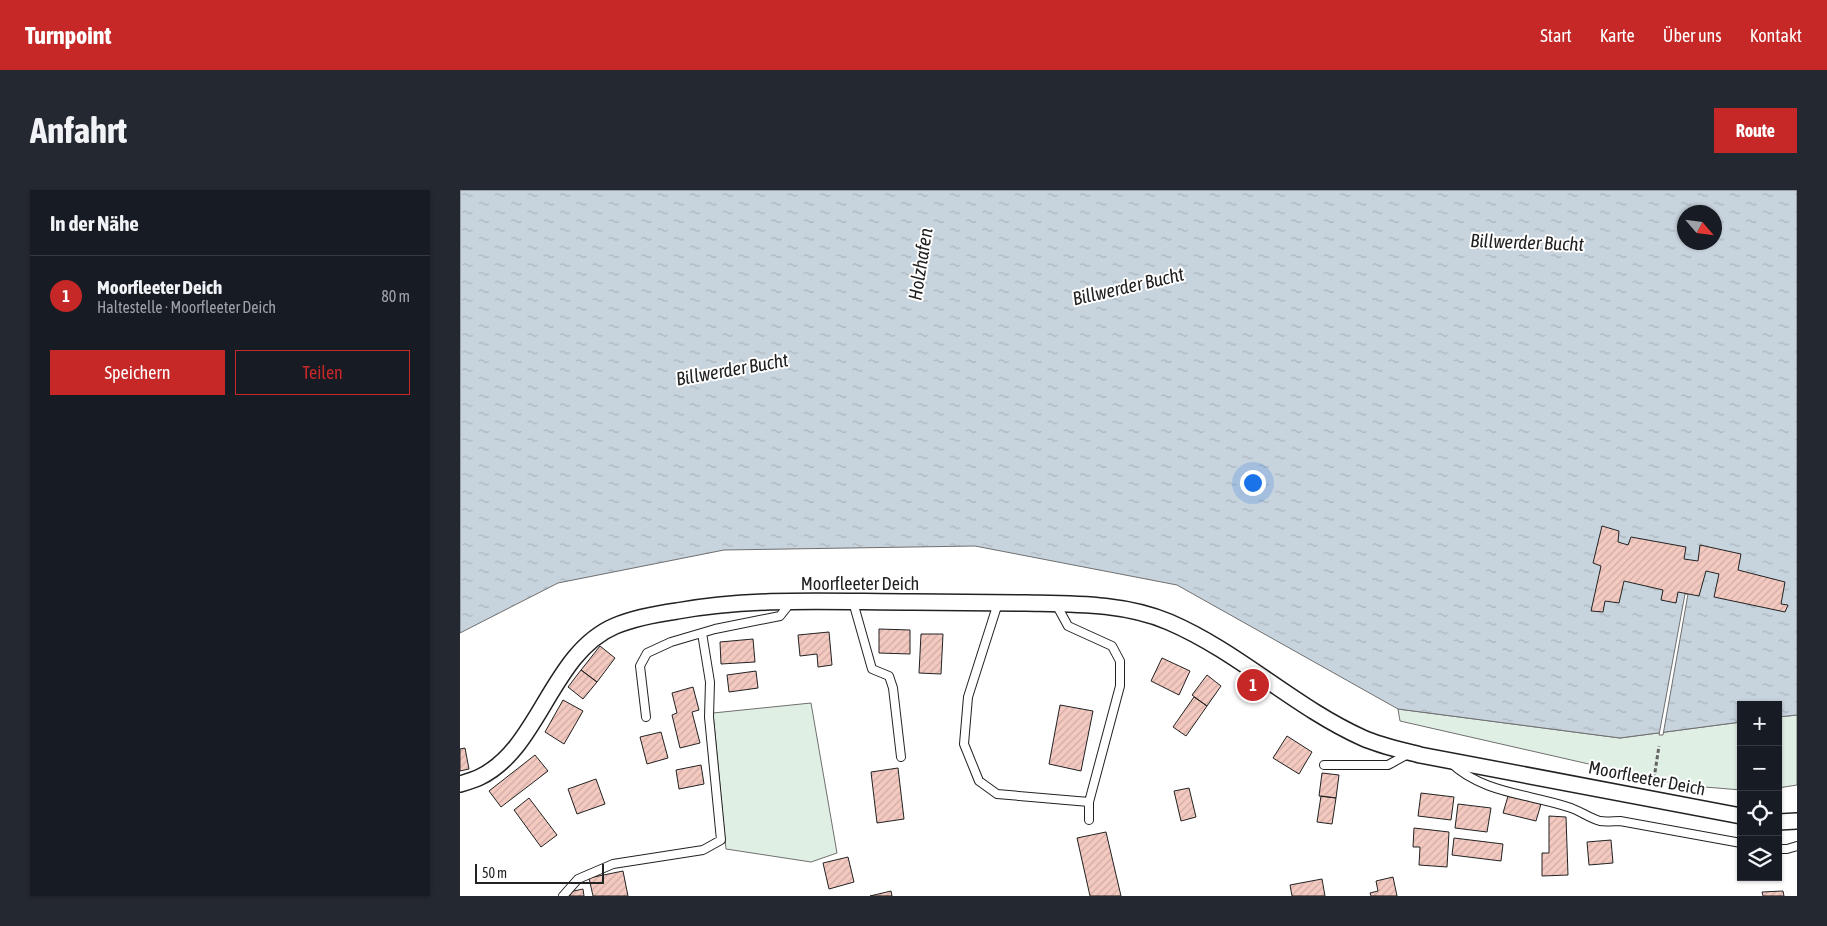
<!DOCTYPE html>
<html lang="de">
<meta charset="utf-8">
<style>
body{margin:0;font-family:"Asap Condensed",sans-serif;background:#242831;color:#f1f3f6}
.controls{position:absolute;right:15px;bottom:15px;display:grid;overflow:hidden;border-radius:0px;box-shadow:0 1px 4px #0004}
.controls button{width:45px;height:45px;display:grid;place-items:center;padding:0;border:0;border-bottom:1px solid #363941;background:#171b24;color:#f1f3f6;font:25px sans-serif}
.compass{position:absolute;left:1217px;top:15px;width:45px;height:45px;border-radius:50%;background:#171b24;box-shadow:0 1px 4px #0004;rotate:118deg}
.scale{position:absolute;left:15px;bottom:12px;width:129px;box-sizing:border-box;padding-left:5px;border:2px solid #222;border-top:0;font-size:14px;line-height:18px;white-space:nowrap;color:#222;-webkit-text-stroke:4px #fff;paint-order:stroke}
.you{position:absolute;left:792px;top:292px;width:18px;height:18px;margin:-12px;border:4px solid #fff;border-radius:50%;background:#1a73e8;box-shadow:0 0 0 8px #1a73e833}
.badge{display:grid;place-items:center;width:32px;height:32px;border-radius:50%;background:#c62828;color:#fff;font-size:16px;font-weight:700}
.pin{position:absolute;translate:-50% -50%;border:2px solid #fff;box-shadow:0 1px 5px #0006}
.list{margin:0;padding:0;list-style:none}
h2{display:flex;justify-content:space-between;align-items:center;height:65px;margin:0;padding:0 20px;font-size:21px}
h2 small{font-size:16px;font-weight:400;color:#9ea1a6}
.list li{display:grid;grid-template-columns:32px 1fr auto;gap:15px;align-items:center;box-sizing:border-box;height:80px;padding:0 20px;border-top:1px solid #363941}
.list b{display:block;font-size:19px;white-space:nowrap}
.list p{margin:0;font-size:16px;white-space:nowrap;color:#9ea1a6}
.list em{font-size:16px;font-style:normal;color:#9ea1a6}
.actions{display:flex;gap:10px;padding:15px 20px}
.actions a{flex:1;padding:11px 0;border:1px solid #c62828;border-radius:0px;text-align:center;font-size:18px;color:#c62828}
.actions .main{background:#c62828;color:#fff}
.icon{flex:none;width:28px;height:28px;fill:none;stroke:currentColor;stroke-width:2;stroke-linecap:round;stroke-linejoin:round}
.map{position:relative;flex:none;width:1337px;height:706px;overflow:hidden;border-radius:0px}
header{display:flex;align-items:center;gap:30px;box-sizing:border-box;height:70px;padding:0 25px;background:#c62828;color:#fff}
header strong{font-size:24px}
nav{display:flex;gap:28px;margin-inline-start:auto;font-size:18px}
.intro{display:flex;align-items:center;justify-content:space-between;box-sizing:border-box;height:120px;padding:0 30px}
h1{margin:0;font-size:35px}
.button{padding:12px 22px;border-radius:0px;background:#c62828;color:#fff;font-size:18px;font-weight:700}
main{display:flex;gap:30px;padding:0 30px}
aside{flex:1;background:#171b24;border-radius:0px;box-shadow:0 1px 4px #0004}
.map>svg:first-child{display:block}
.green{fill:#e0efe3;stroke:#6f6f6f}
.water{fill:url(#water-ripples);stroke:#6f6f6f;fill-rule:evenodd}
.pier{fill:#fff;stroke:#6f6f6f}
.building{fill:url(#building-hatch);stroke:#222}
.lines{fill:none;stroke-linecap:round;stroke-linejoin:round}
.service-casing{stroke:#222;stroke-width:10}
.minor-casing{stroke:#222;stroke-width:18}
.path{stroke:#646464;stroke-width:3;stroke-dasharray:4 2.5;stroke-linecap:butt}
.service{stroke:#fff;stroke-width:8}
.minor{stroke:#fff;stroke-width:15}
.labels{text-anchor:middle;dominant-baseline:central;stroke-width:4;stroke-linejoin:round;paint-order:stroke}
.street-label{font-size:18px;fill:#222;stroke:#fff}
.water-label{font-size:19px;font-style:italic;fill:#222;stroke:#fff}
</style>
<header>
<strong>Turnpoint</strong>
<nav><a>Start</a><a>Karte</a><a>Über uns</a><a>Kontakt</a></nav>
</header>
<div class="intro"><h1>Anfahrt</h1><a class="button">Route</a></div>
<main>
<aside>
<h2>In der Nähe<small></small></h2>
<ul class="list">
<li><span class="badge">1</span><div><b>Moorfleeter Deich</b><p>Haltestelle · Moorfleeter Deich</p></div><em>80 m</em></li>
</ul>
<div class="actions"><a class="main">Speichern</a><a>Teilen</a></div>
</aside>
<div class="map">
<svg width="1337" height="706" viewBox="0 0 1337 706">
<defs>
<pattern id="water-ripples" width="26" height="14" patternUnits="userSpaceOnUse" patternTransform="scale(1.25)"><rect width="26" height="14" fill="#c7d3dd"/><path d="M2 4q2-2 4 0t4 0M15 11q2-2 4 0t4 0" fill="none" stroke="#abb5bd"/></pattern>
<pattern id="building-hatch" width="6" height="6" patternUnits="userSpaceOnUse" patternTransform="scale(1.25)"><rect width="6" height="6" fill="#f3c9c0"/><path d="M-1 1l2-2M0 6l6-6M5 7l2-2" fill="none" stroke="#d0aca5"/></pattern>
</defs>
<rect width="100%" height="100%" fill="#fff"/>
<!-- green -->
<path class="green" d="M351,513L377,663L351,672L266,659L253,523Z
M938,519L1160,548L1281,532V600L1221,595L940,531Z
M1337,525V595L1318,598V527Z"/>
<!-- water -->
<path class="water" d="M0,0H1337V525L1318,527V515H1281V532L1160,548L938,519L717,395L515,356L264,360L98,393L0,443ZM1224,22H1254V52H1224Z"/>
<!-- pier -->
<path class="pier" d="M1225,404H1228L1203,545H1199Z"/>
<!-- building -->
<path class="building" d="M1142,336L1159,341L1158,352L1168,355L1171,347L1226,357L1224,369L1238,371L1240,355L1281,364L1278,380L1325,392L1321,414L1328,415L1325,422L1254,407L1259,384L1246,381L1239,406L1218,402L1216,413L1201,410L1203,400L1164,391L1159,413L1145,411L1143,422L1131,421L1141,376L1133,373Z
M419,439L450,440V464L419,463Z
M369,442L372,475L358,477L357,464L340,466L338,445Z
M461,444H483L481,484L459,483Z
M293,449L295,472L261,474L260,452Z
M140,456L155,468L137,492L121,480Z
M702,468L730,481L719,505L691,491Z
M121,480L137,492L123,509L108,497Z
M296,481L298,498L269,502L267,485Z
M747,485L761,496L747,516L732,505Z
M233,497L239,520L232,522L240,553L220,558L212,525L217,523L212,503Z
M734,507L747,516L726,546L713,537Z
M103,510L123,521L104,554L85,542Z
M600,515L633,521L621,581L589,574Z
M201,542L208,568L187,574L180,547Z
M827,546L852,562L839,584L813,568Z
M5,558L9,579L0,581V559Z
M75,565L88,581L41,617L29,601Z
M241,575L244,594L219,599L216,580Z
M438,578L444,629L417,633L411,582Z
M862,583L879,585L876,608L859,606Z
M136,589L145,614L117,624L108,599Z
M729,598L736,627L721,631L714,601Z
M961,603L994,607L991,630L958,626Z
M861,606L876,608L872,634L857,632Z
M1048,606L1081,614L1076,631L1043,623Z
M69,608L97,645L81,657L54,620Z
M998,614L1031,618L1027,642L995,638Z
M1089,626L1106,627L1108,685L1082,686V663H1089Z
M954,638L989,642L987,677L959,675L960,657H953Z
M646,642L661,706H630L617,648Z
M994,648L1043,654L1041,671L992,665Z
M1151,650L1153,673L1129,675L1127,652Z
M388,667L394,692L369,699L363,673Z
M163,681L168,706H133L129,688Z
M933,687L937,706H911L910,703L918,701L916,691Z
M862,689L865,706H832L830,695Z
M123,699L124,706H110L109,702Z
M431,701L432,706H410Z
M1323,701L1324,706H1303L1302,702Z"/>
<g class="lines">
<!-- service casing -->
<g class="service-casing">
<path id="service" d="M393,412L412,479L429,486L433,498L441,567
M538,413L508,507L504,554L519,591L537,604L629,612
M596,414L608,436L652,456L660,471V496L629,612V630
M186,527L180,476L187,463L211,452L255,439L320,426L331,412
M990,572C1021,603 1069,604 1108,617C1119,620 1129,628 1140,631C1146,632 1154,631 1160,631L1281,653
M864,575H928L948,564
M1318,659H1327L1337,656
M103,706L118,689L153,674L243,660L261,650L249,527L250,492L242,443"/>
</g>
<!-- minor casing -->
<g class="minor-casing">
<path id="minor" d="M0,594C7,592 14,590 20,587C80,558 91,463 155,436C174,428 196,424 217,421C295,407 375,412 453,412C491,412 529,413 566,413C615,414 664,413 709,432C779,462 834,517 903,548C921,556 941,560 960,565L1281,626
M1318,632L1337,631"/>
</g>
<!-- path -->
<path class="path" d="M1193,595L1199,556"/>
<!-- service -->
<use href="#service" class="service"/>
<!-- minor -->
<use href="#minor" class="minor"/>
</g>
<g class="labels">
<!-- street labels -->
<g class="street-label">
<text x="400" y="393">Moorfleeter Deich</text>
<text transform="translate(1187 588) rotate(11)">Moorfleeter Deich</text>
</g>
<!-- water labels -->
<g class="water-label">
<text transform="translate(1067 52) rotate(2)">Billwerder Bucht</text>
<text transform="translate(460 74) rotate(-81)">Holzhafen</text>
<text transform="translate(668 96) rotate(-13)">Billwerder Bucht</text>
<text transform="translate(272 179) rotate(-10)">Billwerder Bucht</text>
</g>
</g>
</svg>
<div class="controls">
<button>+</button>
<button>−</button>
<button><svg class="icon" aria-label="locate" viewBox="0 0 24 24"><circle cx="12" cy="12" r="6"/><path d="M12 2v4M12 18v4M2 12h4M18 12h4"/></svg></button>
<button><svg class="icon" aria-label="layers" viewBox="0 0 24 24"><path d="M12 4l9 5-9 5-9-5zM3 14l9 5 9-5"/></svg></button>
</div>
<svg class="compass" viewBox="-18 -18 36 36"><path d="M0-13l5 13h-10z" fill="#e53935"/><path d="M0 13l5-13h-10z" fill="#9ea1a6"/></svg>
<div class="scale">50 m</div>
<div class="you"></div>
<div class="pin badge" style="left:793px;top:495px">1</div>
</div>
</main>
